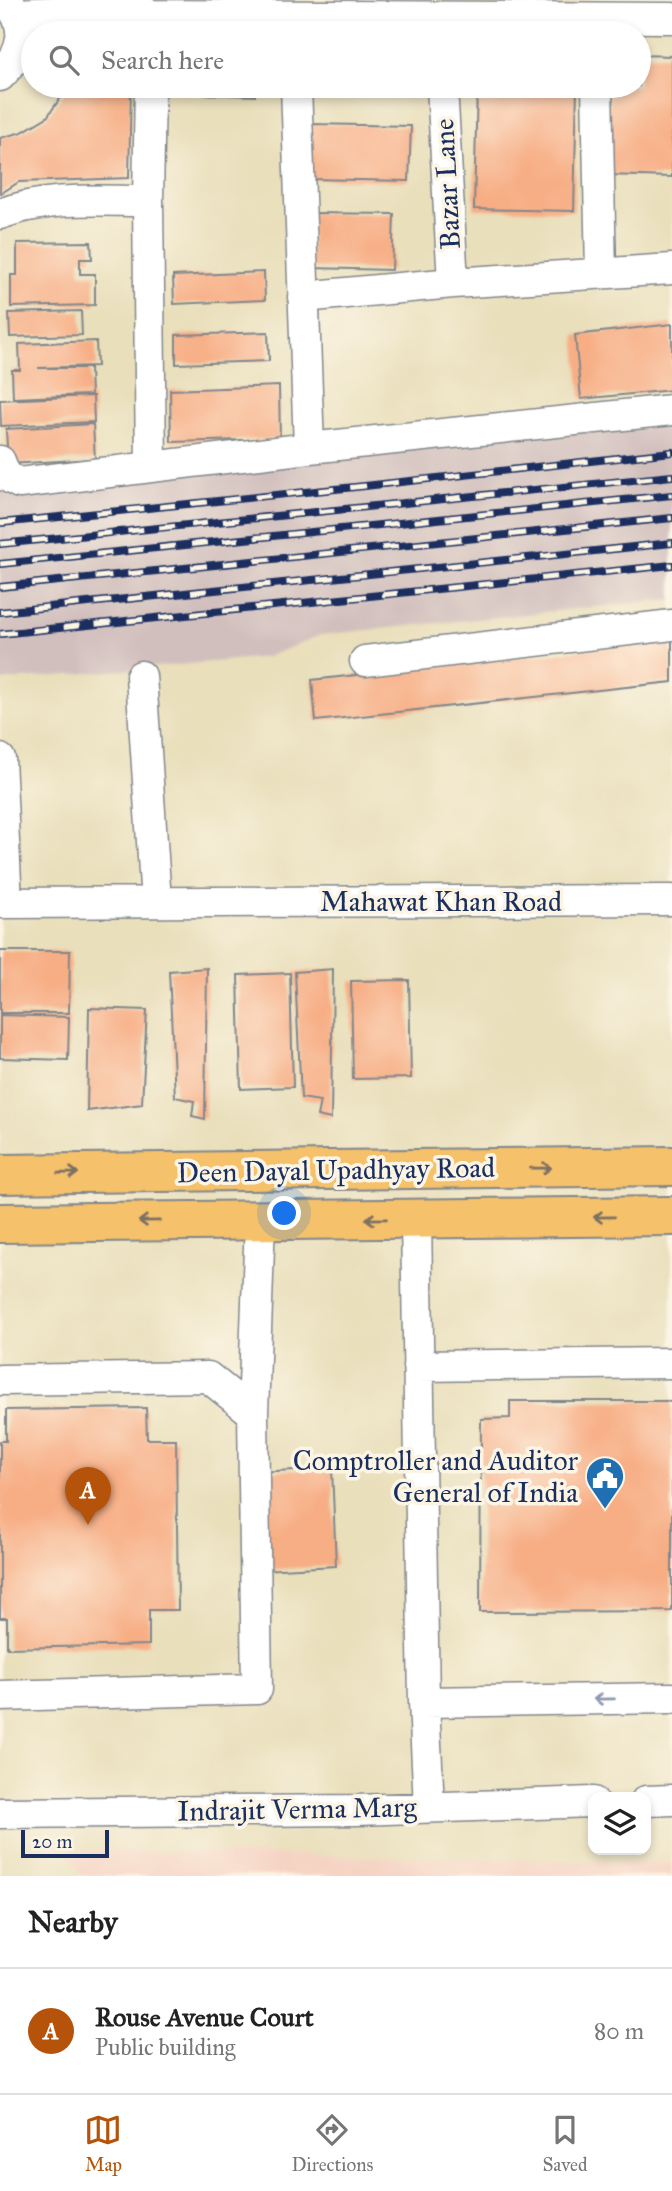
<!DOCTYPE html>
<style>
body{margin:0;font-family:"IM FELL Great Primer",serif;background:#f6f6f6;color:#222}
.controls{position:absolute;right:21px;bottom:21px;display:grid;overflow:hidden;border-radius:14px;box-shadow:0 4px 10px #0003}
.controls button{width:63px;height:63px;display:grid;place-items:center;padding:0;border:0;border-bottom:2px solid #e0e0e0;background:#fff;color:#222;font:35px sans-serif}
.scale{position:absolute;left:21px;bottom:18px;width:88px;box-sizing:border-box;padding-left:7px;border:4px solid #1b2f5e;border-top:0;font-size:19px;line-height:24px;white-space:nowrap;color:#1b2f5e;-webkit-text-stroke:5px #fcf5e5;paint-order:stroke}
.you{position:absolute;left:285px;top:1214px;width:24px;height:24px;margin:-18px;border:5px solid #fff;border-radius:50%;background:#1a73e8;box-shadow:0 0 0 10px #1a73e833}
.badge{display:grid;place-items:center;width:46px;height:46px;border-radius:50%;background:#b45309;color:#fff;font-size:23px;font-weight:700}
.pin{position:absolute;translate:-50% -58px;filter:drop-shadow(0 2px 4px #0008)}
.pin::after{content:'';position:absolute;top:37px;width:24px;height:21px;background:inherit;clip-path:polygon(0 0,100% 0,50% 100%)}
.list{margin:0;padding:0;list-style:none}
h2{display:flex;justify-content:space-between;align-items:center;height:91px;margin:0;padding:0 28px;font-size:30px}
h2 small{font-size:23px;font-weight:400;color:#767676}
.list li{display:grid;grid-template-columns:46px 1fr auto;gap:21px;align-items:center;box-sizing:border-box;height:126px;padding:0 28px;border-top:2px solid #e0e0e0}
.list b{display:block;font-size:26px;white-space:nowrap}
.list p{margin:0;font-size:23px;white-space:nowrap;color:#767676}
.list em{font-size:23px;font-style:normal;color:#767676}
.icon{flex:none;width:38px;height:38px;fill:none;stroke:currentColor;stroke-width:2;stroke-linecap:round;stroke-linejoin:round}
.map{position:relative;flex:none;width:672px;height:1876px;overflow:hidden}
.search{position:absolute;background:#fff;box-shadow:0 4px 10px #0003;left:21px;right:21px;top:21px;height:77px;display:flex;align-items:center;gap:18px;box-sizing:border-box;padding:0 24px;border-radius:38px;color:#767676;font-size:26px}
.sheet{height:217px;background:#fff}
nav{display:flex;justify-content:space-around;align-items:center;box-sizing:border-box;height:98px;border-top:2px solid #e0e0e0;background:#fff;font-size:19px;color:#767676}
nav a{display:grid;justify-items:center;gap:4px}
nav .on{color:#b45309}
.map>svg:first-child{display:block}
.built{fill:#f5d2c2}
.industrial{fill:#d1bfbd}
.building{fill:#f7ae85}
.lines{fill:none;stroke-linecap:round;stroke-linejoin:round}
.minor-casing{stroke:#82878c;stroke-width:33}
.major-casing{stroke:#82878c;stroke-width:42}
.minor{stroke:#fff;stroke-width:30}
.major{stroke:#f5c16b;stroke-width:38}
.rail-casing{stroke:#1b2f5e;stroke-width:8}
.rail{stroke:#fcf5e5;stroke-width:5;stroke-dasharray:16;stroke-linecap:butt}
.oneway{stroke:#7d7164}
.oneway2{stroke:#8d97ae}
.labels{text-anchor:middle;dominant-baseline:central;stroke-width:7;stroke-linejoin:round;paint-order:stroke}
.street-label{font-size:28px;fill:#1b2f5e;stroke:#fcf5e5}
.poi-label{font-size:28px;fill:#1b2f5e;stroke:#fcf5e5;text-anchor:end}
</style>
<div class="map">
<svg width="672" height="1876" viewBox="0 0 672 1876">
<rect width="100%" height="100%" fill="#fcf5e5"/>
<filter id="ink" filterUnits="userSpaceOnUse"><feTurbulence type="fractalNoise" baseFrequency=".0143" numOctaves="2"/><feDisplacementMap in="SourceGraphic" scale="14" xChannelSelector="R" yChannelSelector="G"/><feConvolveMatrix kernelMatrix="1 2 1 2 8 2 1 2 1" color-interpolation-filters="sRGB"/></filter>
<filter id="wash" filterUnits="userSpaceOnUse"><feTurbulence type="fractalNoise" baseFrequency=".00686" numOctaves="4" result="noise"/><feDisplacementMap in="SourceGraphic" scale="28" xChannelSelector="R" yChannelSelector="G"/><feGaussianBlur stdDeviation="1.57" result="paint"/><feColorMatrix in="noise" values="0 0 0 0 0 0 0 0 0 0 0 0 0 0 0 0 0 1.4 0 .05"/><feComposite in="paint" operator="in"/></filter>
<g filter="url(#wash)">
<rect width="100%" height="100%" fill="#e9dfbb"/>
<!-- built -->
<path class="built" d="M66,1850L672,1863V1876H82Z"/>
<!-- industrial -->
<path class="industrial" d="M672,417V599L320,635L267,657L0,681V490Z"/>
<g id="blocks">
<!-- building -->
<path class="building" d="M639,55L672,56V177L607,175L609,86H639Z
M69,86H131L129,178L19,182L0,194V138L22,132L47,117Z
M176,86H255V96L175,93Z
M477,86H577L574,211L474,209Z
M311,124L411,126L409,181L309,179Z
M312,213L394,214L392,270L311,268Z
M91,242L92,259H80V274H95V305L11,307V275H17V243Z
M264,272L265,300L174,304L173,276Z
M81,311L82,335L10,337L9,313Z
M672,324V390L581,399L575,335Z
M268,332L269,361L176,364V335Z
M96,341L97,366L38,368H90L91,395L13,398L12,370H20L19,344Z
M279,386L280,439L171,442L170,390Z
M93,396L94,422L1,426L0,400Z
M93,424L95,459L8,464L6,429Z
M672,640V682L316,721L312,680Z
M0,951H70L69,1013H0Z
M207,968L205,1119L192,1116L194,1101L175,1097L169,971Z
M333,969L331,1119L317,1116L320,1101L301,1098L295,972Z
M290,973L293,1087L241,1089L238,975Z
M409,980L411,1078L353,1079L351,981Z
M89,1008L147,1010L142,1104L87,1111Z
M0,1015L69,1017L68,1060L0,1058Z
M510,1401H672V1611L480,1612L481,1419L510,1418Z
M146,1408L147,1439H176L178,1610H149V1645L7,1648V1618H0V1441H6V1410Z
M332,1468L336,1566L262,1570L257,1472Z"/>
</g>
</g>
<g filter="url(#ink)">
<use href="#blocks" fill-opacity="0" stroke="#82878c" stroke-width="2"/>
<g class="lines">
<!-- minor casing -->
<g class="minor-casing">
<path id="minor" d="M17,14L128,8L152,15L672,18
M0,76C24,52 30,27 6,0
M150,86L148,201L151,466
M296,86L309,448
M442,86L453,283
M597,86L601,273
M0,214C48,196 98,201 148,201
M303,297L453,283L672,269
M0,461L6,476L19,483L309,448L672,410
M365,661L672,625
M141,676L156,902
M0,759L7,903
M0,903L672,900
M416,1219L424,1702L429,1807
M418,1366L672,1363
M0,1380L208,1377L253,1413L257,1689L0,1696
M253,1413L260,1220
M424,1702L672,1698
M646,1801L672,1800
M0,1813L357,1810L593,1802"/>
</g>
<!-- major casing -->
<g class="major-casing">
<path id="major" d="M0,1174L672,1166
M0,1223L672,1216"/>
</g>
<!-- minor -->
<use href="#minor" class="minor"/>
<!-- major -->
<use href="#major" class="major"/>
<!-- rail casing -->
<g class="rail-casing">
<path id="rail" d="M0,523L365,486L672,452
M0,544L672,476
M0,564L672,495
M0,587L672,518
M0,612L672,543
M0,634L672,565"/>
</g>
<!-- rail -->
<use href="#rail" class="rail"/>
</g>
<!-- one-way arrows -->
<defs><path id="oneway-shaft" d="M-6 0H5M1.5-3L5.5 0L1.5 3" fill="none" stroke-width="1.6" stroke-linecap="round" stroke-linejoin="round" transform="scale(1.75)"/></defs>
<g class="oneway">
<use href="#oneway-shaft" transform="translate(541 1168) rotate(-1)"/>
<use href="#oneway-shaft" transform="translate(68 1173) rotate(-1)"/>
<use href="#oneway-shaft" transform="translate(604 1217) rotate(179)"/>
<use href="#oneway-shaft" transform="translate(376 1219) rotate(179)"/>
<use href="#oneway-shaft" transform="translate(149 1221) rotate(179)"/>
</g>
<use class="oneway2" href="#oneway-shaft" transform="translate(604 1699) rotate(179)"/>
</g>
<!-- icons -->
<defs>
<g id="civic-pin" transform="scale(2.0125)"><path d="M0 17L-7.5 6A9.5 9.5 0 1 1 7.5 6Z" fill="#1f6fb2" stroke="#fcf5e5"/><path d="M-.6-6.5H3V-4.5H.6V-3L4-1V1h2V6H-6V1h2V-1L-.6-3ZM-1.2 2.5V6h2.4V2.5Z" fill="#fff"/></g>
</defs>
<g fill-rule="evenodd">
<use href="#civic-pin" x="605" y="1476"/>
</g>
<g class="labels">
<!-- street labels -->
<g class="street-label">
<text transform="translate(447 184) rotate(-93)">Bazar Lane</text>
<text x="441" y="901">Mahawat Khan Road</text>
<text transform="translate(336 1170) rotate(-1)">Deen Dayal Upadhyay Road</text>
<text transform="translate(297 1809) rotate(-1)">Indrajit Verma Marg</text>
</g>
<!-- poi labels -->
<g class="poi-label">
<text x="578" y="1460">Comptroller and Auditor<tspan x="578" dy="32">General of India</tspan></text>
</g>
</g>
</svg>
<div class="controls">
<button><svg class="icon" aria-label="layers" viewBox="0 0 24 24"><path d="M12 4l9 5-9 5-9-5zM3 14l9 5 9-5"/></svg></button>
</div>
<div class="scale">20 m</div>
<div class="you"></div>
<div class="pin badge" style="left:88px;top:1525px">A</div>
<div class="search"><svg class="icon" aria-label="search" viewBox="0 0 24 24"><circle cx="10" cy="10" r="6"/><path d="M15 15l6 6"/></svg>Search here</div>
</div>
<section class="sheet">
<h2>Nearby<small></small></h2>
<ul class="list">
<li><span class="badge">A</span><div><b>Rouse Avenue Court</b><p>Public building</p></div><em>80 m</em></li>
</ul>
</section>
<nav>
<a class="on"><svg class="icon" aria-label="map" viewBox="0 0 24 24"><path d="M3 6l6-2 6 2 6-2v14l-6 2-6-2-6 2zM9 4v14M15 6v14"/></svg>Map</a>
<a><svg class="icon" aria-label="directions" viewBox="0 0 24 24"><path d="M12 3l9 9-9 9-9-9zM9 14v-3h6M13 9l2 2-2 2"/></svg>Directions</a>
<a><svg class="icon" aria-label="saved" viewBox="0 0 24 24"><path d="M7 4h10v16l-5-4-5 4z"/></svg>Saved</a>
</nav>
